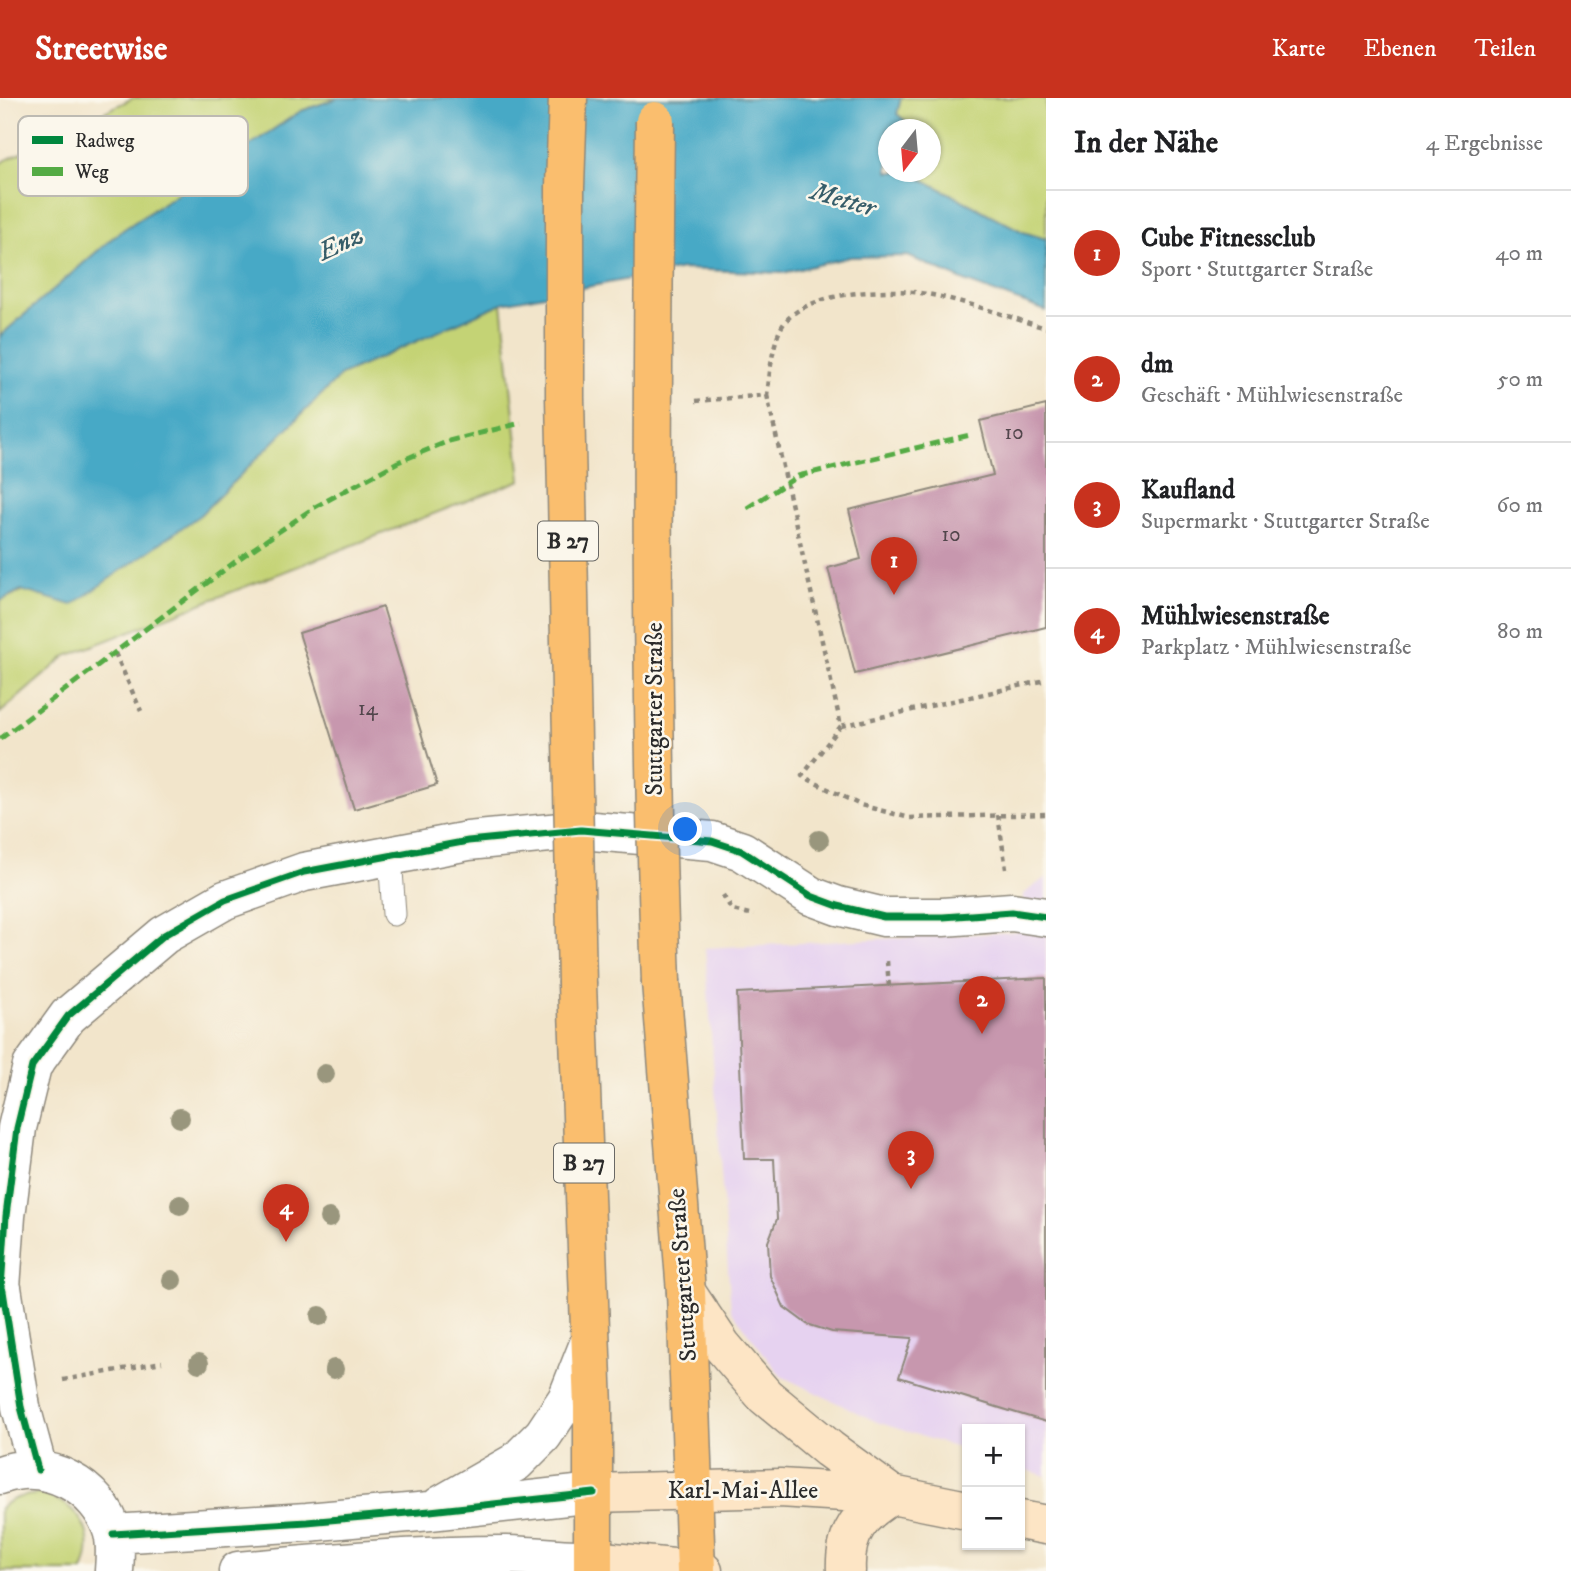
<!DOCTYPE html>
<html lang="de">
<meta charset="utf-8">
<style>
body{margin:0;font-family:"IM FELL DW Pica",serif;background:#f6f6f6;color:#202124}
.controls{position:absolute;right:21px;bottom:21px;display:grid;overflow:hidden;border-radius:0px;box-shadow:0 2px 5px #0004}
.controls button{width:63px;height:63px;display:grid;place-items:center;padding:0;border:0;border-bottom:2px solid #e0e0e0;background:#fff;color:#202124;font:35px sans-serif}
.compass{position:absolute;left:878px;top:21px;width:63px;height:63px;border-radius:50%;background:#fff;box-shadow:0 2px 5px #0004;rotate:196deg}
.you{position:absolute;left:686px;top:732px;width:24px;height:24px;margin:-18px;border:5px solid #fff;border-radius:50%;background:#1a73e8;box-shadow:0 0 0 10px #1a73e833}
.badge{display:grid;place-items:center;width:46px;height:46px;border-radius:50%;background:#c8321e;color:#fff;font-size:23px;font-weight:700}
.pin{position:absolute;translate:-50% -58px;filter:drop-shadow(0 2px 4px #0008)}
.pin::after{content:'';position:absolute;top:37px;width:24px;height:21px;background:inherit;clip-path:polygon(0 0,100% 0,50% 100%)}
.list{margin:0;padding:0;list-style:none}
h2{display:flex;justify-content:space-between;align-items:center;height:91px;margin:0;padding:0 28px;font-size:30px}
h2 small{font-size:23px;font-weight:400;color:#757577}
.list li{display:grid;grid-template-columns:46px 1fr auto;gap:21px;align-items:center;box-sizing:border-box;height:126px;padding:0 28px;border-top:2px solid #e0e0e0}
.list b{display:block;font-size:26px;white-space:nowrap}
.list p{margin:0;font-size:23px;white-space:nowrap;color:#757577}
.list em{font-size:23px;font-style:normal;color:#757577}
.map{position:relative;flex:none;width:1046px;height:1473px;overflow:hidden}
header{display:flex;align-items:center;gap:42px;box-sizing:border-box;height:98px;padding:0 35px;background:#c8321e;color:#fff}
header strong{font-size:33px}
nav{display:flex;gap:38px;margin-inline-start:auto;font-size:24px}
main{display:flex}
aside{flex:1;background:#fff}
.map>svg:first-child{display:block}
.built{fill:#e6d2f0}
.green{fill:#c4d375;stroke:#787f50;stroke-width:2}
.water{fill:#46a9c6;stroke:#386a78;stroke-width:2}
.building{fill:#c797ae}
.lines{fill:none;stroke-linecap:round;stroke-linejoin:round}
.service-casing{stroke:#8e887b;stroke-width:25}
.minor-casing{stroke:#8e887b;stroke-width:41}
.secondary-casing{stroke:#8e887b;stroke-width:41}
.primary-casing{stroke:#8e887b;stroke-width:41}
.path{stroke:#8e887b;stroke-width:4.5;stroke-dasharray:5 5;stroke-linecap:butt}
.service{stroke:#fff;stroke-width:23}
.minor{stroke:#fff;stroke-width:38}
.secondary{stroke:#fde5c5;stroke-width:38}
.primary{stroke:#fabe6e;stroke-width:38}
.primary-bridge-casing{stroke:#8e887b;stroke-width:41;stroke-linecap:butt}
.primary-bridge{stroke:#fabe6e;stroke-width:38}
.quiet{stroke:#54ab44;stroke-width:5;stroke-dasharray:10 5;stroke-linecap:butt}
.cycleway-casing{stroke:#fbf7ec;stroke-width:11}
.cycleway{stroke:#00873e;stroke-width:7}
.tree{fill:#99967d}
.labels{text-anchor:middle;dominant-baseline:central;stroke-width:5;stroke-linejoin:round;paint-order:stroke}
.number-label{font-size:21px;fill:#52464c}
.shield{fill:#fbf7ec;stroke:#696865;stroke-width:2}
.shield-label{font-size:23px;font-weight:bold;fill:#2b2b2b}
.street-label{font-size:24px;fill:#2b2b2b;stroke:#fbf7ec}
.water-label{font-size:26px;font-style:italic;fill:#365d69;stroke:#fbf7ec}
.key{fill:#fbf7ec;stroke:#bdbab2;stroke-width:2}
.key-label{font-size:19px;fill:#2b2b2b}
</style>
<header>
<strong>Streetwise</strong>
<nav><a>Karte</a><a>Ebenen</a><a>Teilen</a></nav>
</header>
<main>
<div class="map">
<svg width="1046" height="1473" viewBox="0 0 1046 1473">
<rect width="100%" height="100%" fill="#fbf7ec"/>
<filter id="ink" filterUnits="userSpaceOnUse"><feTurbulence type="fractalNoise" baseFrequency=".0143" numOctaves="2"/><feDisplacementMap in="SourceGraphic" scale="14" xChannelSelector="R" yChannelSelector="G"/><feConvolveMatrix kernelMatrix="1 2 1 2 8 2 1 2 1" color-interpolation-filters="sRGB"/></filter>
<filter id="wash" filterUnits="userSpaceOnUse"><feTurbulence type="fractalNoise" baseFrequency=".00686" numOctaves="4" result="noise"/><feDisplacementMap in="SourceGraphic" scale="28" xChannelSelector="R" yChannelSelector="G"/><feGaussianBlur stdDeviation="1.57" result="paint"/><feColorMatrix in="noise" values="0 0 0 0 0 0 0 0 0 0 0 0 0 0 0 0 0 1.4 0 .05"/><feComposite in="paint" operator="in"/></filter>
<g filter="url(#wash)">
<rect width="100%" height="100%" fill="#f2e5cb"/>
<!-- built -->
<path class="built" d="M1046,779V1378L1020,1370V1331H967V1353L877,1324L781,1278L731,1212L705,850L1018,834L1024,796Z"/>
<!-- green -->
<path class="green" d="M133,0H338L301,13L117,136L0,238V65Z
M901,0H1046V141L1023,134L914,77L913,74H930V32L915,31L897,16Z
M502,205L521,382L66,558L0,615L1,502L200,417L341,277Z
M41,1396C78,1406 99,1434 83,1473H0V1410C12,1399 25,1397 41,1396Z"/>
<!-- water -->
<path class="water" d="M338,0H901L897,16L915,31L888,32V74H913L914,77L1023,134L1046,141V213L967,184L908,158L850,159L783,175L682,171L502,205L341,277L200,417L72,507L21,492L0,503V238L117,136L301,13Z"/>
<g id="blocks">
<!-- building -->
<path class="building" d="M1046,307V529L855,576L828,470L861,461L849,412L993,377L980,323Z
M383,509L437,687L354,711L299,535Z
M1046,880V1324L899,1279L912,1240L832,1234L807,1226L784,1209L770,1178L768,1144L777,1121L774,1061H744L737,895Z"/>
</g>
</g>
<g filter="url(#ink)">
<use href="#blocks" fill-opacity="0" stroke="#8e887b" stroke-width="2"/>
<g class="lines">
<!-- service casing -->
<g class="service-casing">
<path id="service" d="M390,758L394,816"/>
</g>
<!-- minor casing -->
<g class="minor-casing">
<path id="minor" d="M2,1190L21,1309L38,1372
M0,1204L6,1118L17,1030L32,968L68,918L164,837L225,802L304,774L468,743L581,732L712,743L742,753L811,798L838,808L884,819H943L1012,814L1046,819
M0,1377C46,1360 99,1388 113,1435C116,1447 115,1461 114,1473
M441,1407L516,1364L543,1337L567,1301L590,1243
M113,1436L307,1424L430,1413L594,1395
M238,1473C327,1465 417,1457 507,1457C536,1458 564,1461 593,1462"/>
</g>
<!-- secondary casing -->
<g class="secondary-casing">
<path id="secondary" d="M686,1194L722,1248L765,1298L829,1351L892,1397
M594,1395L780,1390L892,1397L967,1412
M1020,1422L1046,1427
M593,1462L703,1473
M846,1473C844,1435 861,1415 892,1397"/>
</g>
<!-- primary casing -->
<g class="primary-casing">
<path id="primary" d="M661,884L686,1194L696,1473
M577,886L593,1309V1473"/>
</g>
<!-- path -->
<path class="path" d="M767,297L841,628L1046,582
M696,303L767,297C770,277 772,240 785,224C809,193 891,189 927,196C966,203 1008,219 1046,230
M115,555L141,613
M841,628L802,678L860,707L910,720L1046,716
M998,717L1006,771
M723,797L732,812L754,817
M887,863L889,889
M63,1282L162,1264"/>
<!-- service -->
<use href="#service" class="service"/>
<!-- minor -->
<use href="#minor" class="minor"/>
<!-- secondary -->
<use href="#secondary" class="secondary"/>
<!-- primary -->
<use href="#primary" class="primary"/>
<!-- primary-bridge casing -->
<g class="primary-bridge-casing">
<path id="primary-bridge" d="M568,0L565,89V299L577,886
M655,23C652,310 650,597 661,884"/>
</g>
<!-- primary-bridge -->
<use href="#primary-bridge" class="primary-bridge"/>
<!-- quiet -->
<path class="quiet" d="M747,410L798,378L970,337
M0,641L240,460L315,409L398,364L449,343L521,325"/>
<!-- cycleway casing -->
<g class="cycleway-casing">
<path id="cycleway" d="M3,1193L21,1309L38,1372
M0,1204L6,1118L17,1030L32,968L68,918L164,837L225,802L304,774L468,743L581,732L712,743L742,753L811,798L838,808L884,819H943L1012,814L1046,819
M113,1436L307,1424L430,1413L594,1395"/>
</g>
<!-- cycleway -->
<use href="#cycleway" class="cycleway"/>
</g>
<!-- trees -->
<g class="tree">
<circle cx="819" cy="742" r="10"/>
<circle cx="325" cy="976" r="10"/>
<circle cx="180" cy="1020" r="10"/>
<circle cx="180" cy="1107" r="10"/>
<circle cx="329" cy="1120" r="10"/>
<circle cx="172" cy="1182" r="10"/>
<circle cx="320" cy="1218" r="10"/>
<circle cx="199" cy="1265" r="10"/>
<circle cx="334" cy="1271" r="10"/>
</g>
</g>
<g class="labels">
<!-- number labels -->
<g class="number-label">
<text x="1014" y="335">10</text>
<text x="951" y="437">10</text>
<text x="368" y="611">14</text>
</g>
<!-- shield labels -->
<g class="shield">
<rect x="538" y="423.5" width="60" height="39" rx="5"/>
<rect x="554" y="1045.5" width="60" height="39" rx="5"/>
</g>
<g class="shield-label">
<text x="568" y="443">B 27</text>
<text x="584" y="1065">B 27</text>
</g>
<!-- street labels -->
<g class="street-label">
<text transform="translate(655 611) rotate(-90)">Stuttgarter Straße</text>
<text transform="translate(683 1177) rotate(-94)">Stuttgarter Straße</text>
<text x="743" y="1393">Karl-Mai-Allee</text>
</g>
<!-- water labels -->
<g class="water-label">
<text transform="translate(843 102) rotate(16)">Metter</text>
<text transform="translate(341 146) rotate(-25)">Enz</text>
</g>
</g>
<!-- legend -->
<rect x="18" y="18" width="230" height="80" rx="10" class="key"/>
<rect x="32" y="38" width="31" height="8" fill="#00873e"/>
<rect x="32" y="69" width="31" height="9" fill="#54ab44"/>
<g class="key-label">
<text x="75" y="49">Radweg</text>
<text x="75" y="80">Weg</text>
</g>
</svg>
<div class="controls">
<button>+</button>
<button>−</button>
</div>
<svg class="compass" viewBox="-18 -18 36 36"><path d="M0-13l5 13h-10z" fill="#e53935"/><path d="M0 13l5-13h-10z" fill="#757577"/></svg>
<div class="you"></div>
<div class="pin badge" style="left:894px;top:497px">1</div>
<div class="pin badge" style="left:982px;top:936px">2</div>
<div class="pin badge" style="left:911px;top:1091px">3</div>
<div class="pin badge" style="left:286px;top:1144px">4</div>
</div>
<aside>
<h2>In der Nähe<small>4 Ergebnisse</small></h2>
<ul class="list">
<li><span class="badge">1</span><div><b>Cube Fitnessclub</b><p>Sport · Stuttgarter Straße</p></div><em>40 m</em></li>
<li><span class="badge">2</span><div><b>dm</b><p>Geschäft · Mühlwiesenstraße</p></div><em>50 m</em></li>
<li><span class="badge">3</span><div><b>Kaufland</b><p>Supermarkt · Stuttgarter Straße</p></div><em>60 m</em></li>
<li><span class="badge">4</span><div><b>Mühlwiesenstraße</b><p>Parkplatz · Mühlwiesenstraße</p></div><em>80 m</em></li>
</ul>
</aside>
</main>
